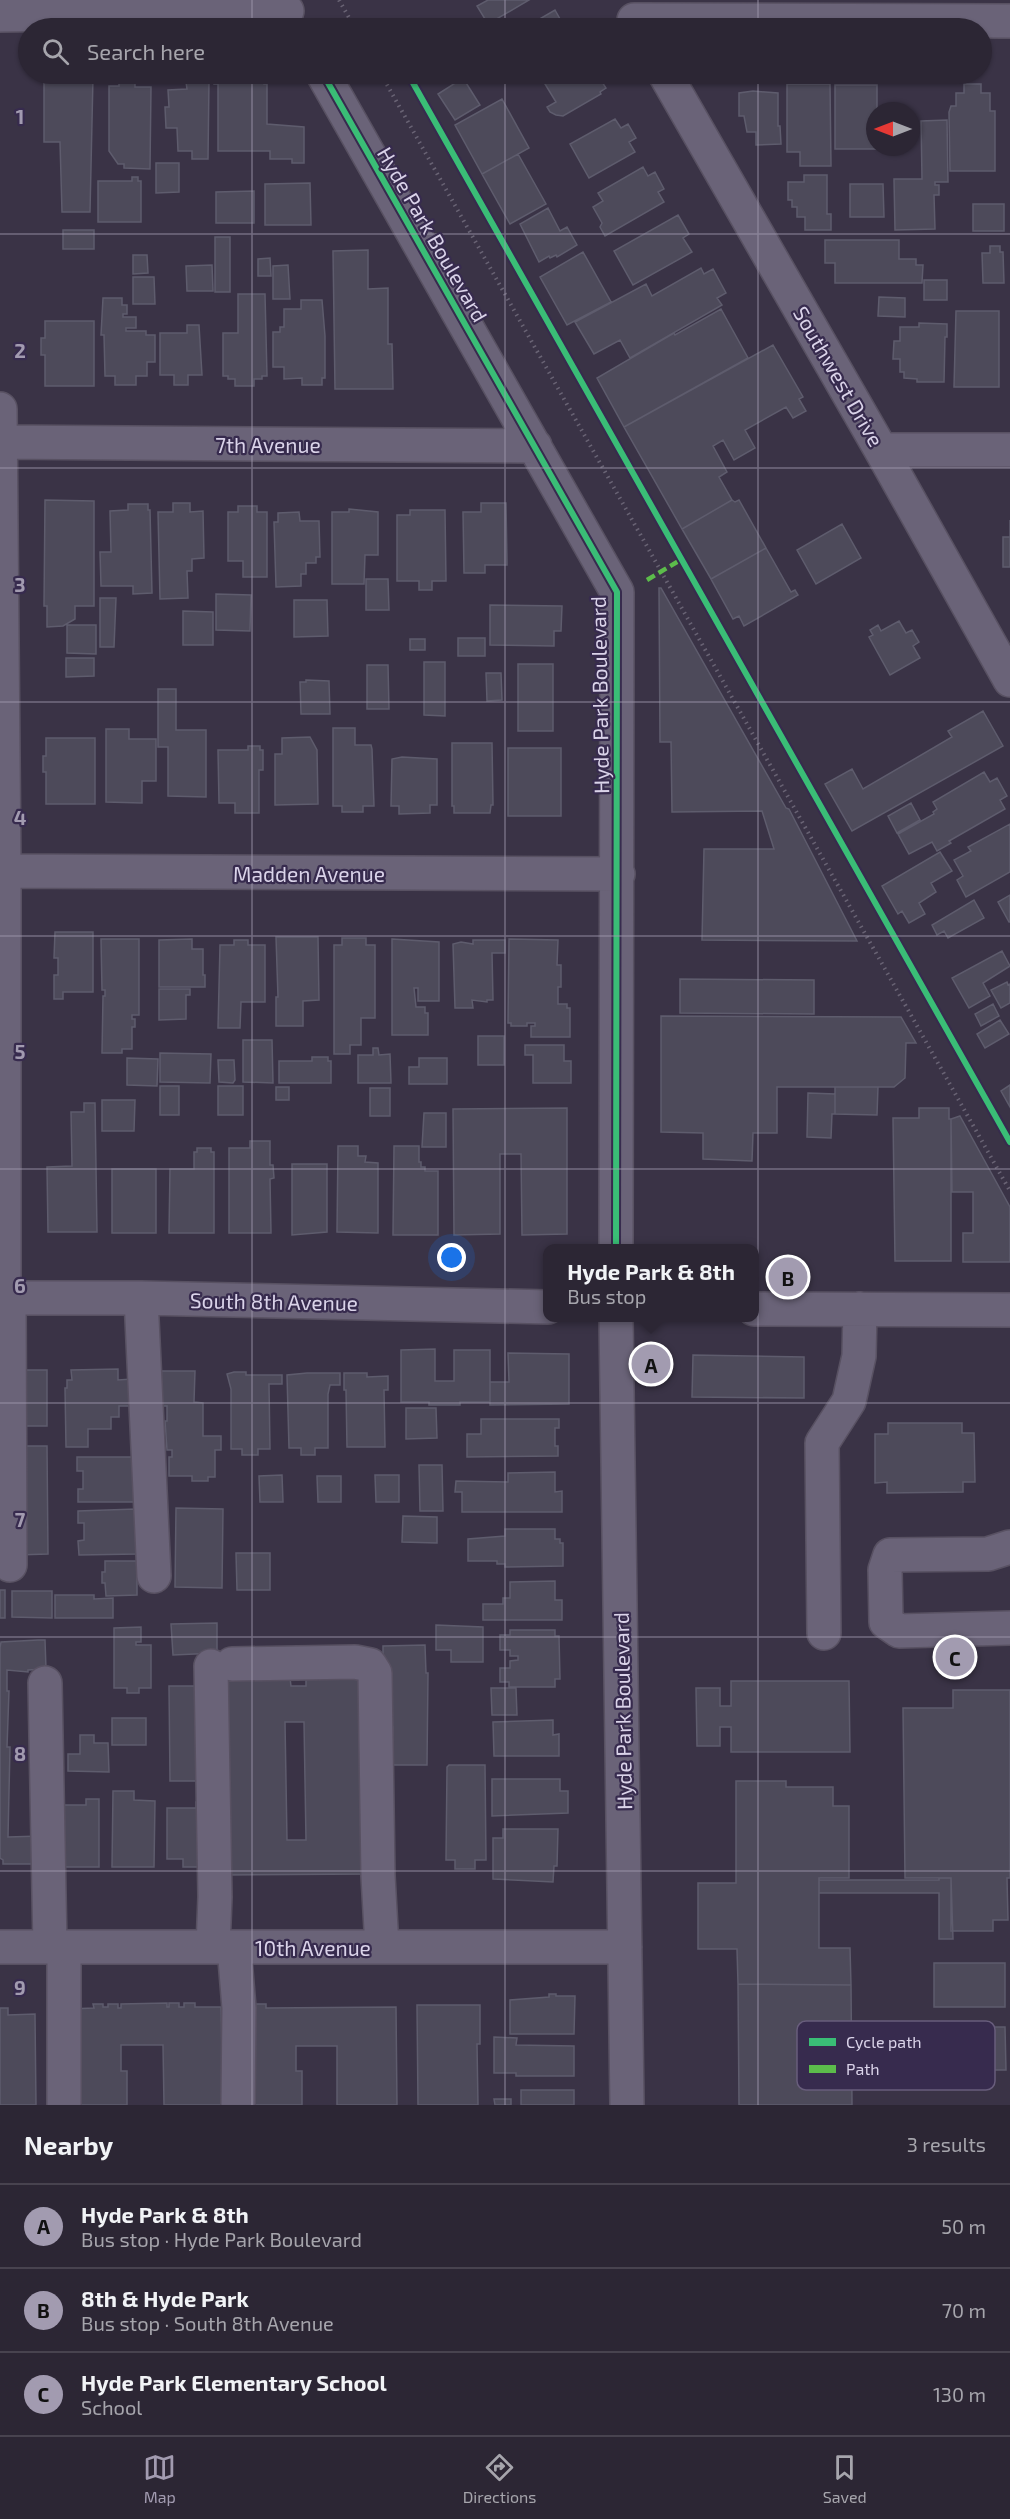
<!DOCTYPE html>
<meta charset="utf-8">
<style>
body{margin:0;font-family:"Exo 2",sans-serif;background:#342e3c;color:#f1f3f6}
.compass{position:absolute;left:866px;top:102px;width:54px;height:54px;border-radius:50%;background:#2c2634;box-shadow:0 2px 4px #0004;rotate:270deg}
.you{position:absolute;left:452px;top:1258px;width:21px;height:21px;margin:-15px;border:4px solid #fff;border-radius:50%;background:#1a73e8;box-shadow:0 0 0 9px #1a73e833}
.badge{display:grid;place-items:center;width:39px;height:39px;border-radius:50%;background:#a29bb0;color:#111;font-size:20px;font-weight:700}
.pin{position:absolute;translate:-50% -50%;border:3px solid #fff;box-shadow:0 2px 6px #0006}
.popup{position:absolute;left:543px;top:1244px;width:216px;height:78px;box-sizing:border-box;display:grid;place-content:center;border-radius:12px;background:#2c2634;filter:drop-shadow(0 2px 4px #0005);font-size:20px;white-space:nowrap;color:#a6a5ac}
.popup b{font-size:22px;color:#f1f3f6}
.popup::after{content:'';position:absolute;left:50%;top:100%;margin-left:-12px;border:12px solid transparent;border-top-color:#2c2634}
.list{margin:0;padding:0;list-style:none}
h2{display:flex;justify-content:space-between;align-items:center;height:78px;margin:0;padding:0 24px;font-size:26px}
h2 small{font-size:20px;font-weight:400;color:#a6a5ac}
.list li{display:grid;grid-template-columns:39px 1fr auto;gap:18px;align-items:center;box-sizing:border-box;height:84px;padding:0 24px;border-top:2px solid #48434f}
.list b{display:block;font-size:22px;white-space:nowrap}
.list p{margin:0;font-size:20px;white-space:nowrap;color:#a6a5ac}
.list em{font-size:20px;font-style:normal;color:#a6a5ac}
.icon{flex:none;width:33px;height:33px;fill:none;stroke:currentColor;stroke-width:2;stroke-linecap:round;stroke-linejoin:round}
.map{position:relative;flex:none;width:1010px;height:2105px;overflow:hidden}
.search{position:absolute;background:#2c2634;box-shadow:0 2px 4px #0004;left:18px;right:18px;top:18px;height:66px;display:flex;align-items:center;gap:15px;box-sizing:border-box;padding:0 21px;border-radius:33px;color:#a6a5ac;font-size:22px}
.sheet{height:330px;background:#2c2634}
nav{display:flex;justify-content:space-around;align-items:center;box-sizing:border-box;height:84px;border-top:2px solid #48434f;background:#2c2634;font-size:16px;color:#a6a5ac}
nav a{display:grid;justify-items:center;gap:3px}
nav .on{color:#a29bb0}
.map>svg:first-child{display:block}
.building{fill:#4d4a5a;stroke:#5e5c6d;stroke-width:1.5;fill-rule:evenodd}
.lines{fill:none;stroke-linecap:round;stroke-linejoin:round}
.minor-casing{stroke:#585162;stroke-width:36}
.path{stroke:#696374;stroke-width:4;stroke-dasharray:1.5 4.5;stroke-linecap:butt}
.minor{stroke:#6a6378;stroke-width:33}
.quiet{stroke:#5cbc4b;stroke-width:4.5;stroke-dasharray:9 4.5;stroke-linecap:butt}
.cycleway-casing{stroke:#372b4e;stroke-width:10}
.cycleway{stroke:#3abd76;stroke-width:6}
.grid{fill:none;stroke:#a29bb0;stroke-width:1.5;stroke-opacity:0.55}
.labels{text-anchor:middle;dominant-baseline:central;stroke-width:4.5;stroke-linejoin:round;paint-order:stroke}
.street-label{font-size:21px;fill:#dad3e9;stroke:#372b4e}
.key{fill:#372b4e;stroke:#685d7c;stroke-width:1.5}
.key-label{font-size:16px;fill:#dad3e9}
.grid-label{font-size:20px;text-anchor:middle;font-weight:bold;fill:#a29bb0;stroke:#372b4e;stroke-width:4.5;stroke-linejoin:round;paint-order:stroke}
</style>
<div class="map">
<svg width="1010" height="2105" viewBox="0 0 1010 2105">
<rect width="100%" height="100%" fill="#3a3346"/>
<!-- building -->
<path class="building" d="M488,0H529L488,24L477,6Z
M555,10L564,26L570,23L574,28H524Z
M214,74H264V84H267V124L304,127V163H292V159H270V151H218V84H214Z
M563,74H590L592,77L597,74L606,88L600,92L601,94L563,116L556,115L550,112L547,107L556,102L545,84Z
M44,76L93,77L90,212H62L60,142H44Z
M463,78L480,105L455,120L438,94Z
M119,79H135V87H151L150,169L124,168V164H118L109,151V86H119Z
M209,81L208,159H192V151H178L177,128H166L165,107H169L168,90L187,89L186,82Z
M787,84H830L831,166H800V152H787Z
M964,84H981V93H990V111H995V171H950L949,112L951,106H956V93H964Z
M835,85H877V111H875V147L877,149H835Z
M753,91L778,93V126H780L781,144L756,145V132H747L744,116H739V93Z
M502,99L529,148L482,174L455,125Z
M615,119L621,128L628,124L636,138L629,142L635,152L589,178L570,144Z
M947,120L948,182H935V185H939V195H934L935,229L895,230L894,179H922L921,121Z
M518,154L546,204L510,224L482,174Z
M156,163H179V192L156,193Z
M643,167L648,176L655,172L664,189L658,192L664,202L605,236L600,227L602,223L593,207L603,201L598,193Z
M804,175H827V214H831V230H805V217H797V207H792V200H788V182H804Z
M132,177H138V181H141V222H98V181H132Z
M310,183L311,225H265V184Z
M850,184H883L884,217H850Z
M254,191V223H216V192Z
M973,204H1004V231H973Z
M548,208L560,231L567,227L577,245L557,257L556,255L550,258L549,256L539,262L520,224Z
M678,215L689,234L683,238L692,252L633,285L614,251Z
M63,230H94V249H63Z
M215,237H230V292H215Z
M825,240H899V259H916V265H923L922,283H835V263H825Z
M990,246H1000V252H1003L1004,283H983L982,253H990Z
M368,250V289L388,288V344H392L393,389H335L333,251Z
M583,252L611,302L567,325L540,277Z
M133,255H147L148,273L133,274Z
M270,258L271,276H258V259Z
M212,265L213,291H187L186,266Z
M288,265L290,299H273V266Z
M701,268L704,274L713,269L726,293L717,298L722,305L630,358L620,340L594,354L575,322L646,284L652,296Z
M133,277H154L155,304H133Z
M924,280H947V300H924Z
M238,294H265L267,376H262V379H254V386H235V379H228V376H223V333H238Z
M879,297L905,298V317L878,316Z
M103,298H122V305H127V314H123V317H136V328H126V331H146V335H155V362H147V376H136V385H115V376H105L104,335H101Z
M301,300H322L325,336V378H322V385H302V378L284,379V367H273V332H280V327H284V309H301Z
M721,309L748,358L624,427L597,378L674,333L675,335Z
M956,311H999V387H954Z
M45,321H94V386H45V355H41V338H45Z
M919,323L947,324V337H945L944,382H917V379L904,378V372H900V359H893L894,341H900V327H919Z
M187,325H199L202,375H188V385H174V375H160V333H187Z
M773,345L803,397L799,399L806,411L793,418L786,407L745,430L755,448L734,460L723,440L713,446L727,472L719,477L732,500L682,529L624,427Z
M45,500L94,501V606H75V619L63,626L47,627V606H44Z
M732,500L735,502L739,500L766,548L711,579L682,529Z
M173,503H190V512L203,511L204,558L192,559V571H187L188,598L160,599L158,512H173Z
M481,503H506L507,565H485V573H464L463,512H481Z
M128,504H148V510H150L152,593L133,594V586H101L100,552H111L110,511L128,510Z
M238,506H257V512H267V577H243V561H228V512H238Z
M349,509L378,512V555H365L364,584H332V512H349Z
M410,510H445L446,581H432V590H419V581H397V515H410Z
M299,512L300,521H319L320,557H316V563H306V574H301V586L276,587L274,522H278V513Z
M1010,520V567H1003V537H1010Z
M842,524L861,558L816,584L797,550Z
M766,548L791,592L795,590L798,595L744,626L739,616L733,619L711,579Z
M366,579H388L389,610H366Z
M659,588H661L786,808L789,809L857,941L702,940L704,849H774L762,811L672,812L671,742H660Z
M216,594L251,595L250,631L216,630Z
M100,598H116L114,647H100Z
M294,600H327L328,636L294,637Z
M490,605L562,606L561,631H554V646L490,645Z
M183,611L213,612V645H183Z
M899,621L906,633L912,630L919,642L913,646L920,658L890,675L869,637L873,635L870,630L878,625L881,631Z
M67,625H96V654L67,653Z
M458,638H485V656H458Z
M410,639H425V650H410Z
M66,658H94V676L66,677Z
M424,662H445V716L424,715Z
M518,664H553V731H518Z
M367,665H388L389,709H367Z
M486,673H501L502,700L487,701Z
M306,680L329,681L330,714H301L300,682H306Z
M158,689H176V730H206V797L168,796V747H158Z
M983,711L1003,746L852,831L825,784L852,769L863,789L952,737L948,731Z
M333,728H355V745H371L372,749L374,806H363V812H342V806H333Z
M106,729H129V739H156V781H142V803L106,802Z
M310,737L317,750L318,804L275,805V754H282V738Z
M46,738H95V804H46V772H43V756H46Z
M452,743H492L493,805H491L490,813H454V806H452Z
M248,746H260V750H263V770H259V813H235V803H219L218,750H248Z
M508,748H561V816H508Z
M402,757L437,759V805H430V813L399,814V806H391L392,759Z
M984,772L990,782L997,778L1007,796L1000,800L1005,809L949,841L951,843L937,851L932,842L909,854L898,834L934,814L933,812L937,809L933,802Z
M911,803L920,820L897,833L888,816Z
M1010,824V872L966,897L957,880L963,876L954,860L971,851L968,847Z
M940,852L952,871L931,883L936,892L919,903L925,914L909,923L902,911L898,914L882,886Z
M1010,895V922H1009L998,902Z
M974,900L984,918L948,938L944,931L937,935L932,925Z
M55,932H93V992H63V999H54V975H58V958H54Z
M276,937H318L319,1000L303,1001V1026H276V997H278Z
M342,938H366V945H375V1018H361V1045H350V1054H334V945H342Z
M101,939H139V1015H132V1019H135V1027H132V1049H122V1053H102L103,996H105V990H102Z
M192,939V949H203V975H205V987H159V940Z
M392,939L439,942V1001H418V988H414L416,1007H425V1013H428V1035H392Z
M509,939L558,940L557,965H561V987H558V1004H567V1008H570V1037H531V1026H535V1023H527V1026H511V1023H508Z
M234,940H248V945H265V1002H241L240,1028H218L220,945H234Z
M473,940H505V953H492L493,1000H487V1002L472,1000L473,1008H455L453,944L461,942L473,944Z
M1002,951L1010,966L983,983L990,996L969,1008L952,978Z
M680,979L814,980V1014L680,1013Z
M1007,982L1008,985L1010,984V1003L1001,1008L991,990Z
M159,989H190V995H186V1019L159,1020Z
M993,1004L999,1016L981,1026L975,1014Z
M661,1016L901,1017L916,1043H906L905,1078L894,1087H777V1133H753L752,1161L703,1159V1133L661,1132Z
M1000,1020L1009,1034L985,1048L977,1034Z
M478,1036H504V1065H478Z
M243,1040H272L273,1083L243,1082Z
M525,1045H564V1061H571V1083H533V1055H525Z
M373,1048H378L379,1055L390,1054L391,1083H358V1055H373Z
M160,1053L211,1054L210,1083L160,1082Z
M312,1057H328V1061H331V1083H279V1061H312Z
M127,1058L158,1059L157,1086L127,1085Z
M419,1058H447V1084H409V1067H419Z
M218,1060H234L235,1080L233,1083L219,1082Z
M1010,1085V1107L1001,1091Z
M160,1086H179V1115H160Z
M218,1086H243V1115H218Z
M276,1087H289V1100H276Z
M835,1087H878L877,1115L835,1114Z
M370,1088H390V1116H370Z
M808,1093L835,1094V1114H832L831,1138L807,1137Z
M102,1100H135L134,1131H102Z
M84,1103H95L97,1232H48L47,1167L72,1166L71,1112H84Z
M567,1108V1234L522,1235L521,1154H500V1234L454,1235L453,1109Z
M919,1108H949V1119H951V1261H895L893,1118H919Z
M424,1113H446V1147H422Z
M960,1116L1010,1207V1262H963V1233H973V1192H952L951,1119Z
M250,1141H270V1165H273L274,1178L270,1179L271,1233H229V1148H250Z
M338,1146H358V1156H366L365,1162L378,1163V1233L337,1232Z
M394,1146H419V1162H421V1167H425V1171H438V1235H393Z
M197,1148H211V1152H214V1233H169L170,1169H194V1152H197Z
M292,1164H327V1232L292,1235Z
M112,1169H156V1233H112Z
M435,1349V1381H454V1350H490V1402H460V1405H429V1402H401V1350Z
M508,1353L569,1354V1404L490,1405V1382H509Z
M693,1355L804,1357V1398L692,1397Z
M118,1369V1380L132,1379V1406H119V1417H111V1429H88V1447H66L65,1388H67V1380H72L71,1370Z
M15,1370H47V1426H15Z
M151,1371H195L194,1402L203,1403V1436H221V1450H215V1477H208V1481H192V1476H169V1457H172V1450H167L165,1421H167V1406H151Z
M234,1372H246V1375H282V1384H269L270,1449H258V1455H242V1449H231V1389L227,1374Z
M307,1373H340V1385H330L328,1394V1448H315V1455H301V1448H289L287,1375Z
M344,1373H367V1377L388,1376V1390H384L385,1447H347L346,1390H344Z
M406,1408H436L437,1438L406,1439Z
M481,1419H559V1428H555V1446H558V1456L467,1457V1434H481Z
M888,1423H962V1433H974L975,1482H963V1492L887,1493V1482L875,1483V1434H888Z
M15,1446H47L48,1554L16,1555Z
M77,1457H136V1502H78V1489H83V1471H77Z
M419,1465H442L443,1511H420Z
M555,1472V1492L562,1491V1512H462V1492H455L456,1481L508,1482V1473Z
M282,1475L283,1502H260L259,1476Z
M375,1475H399V1502H376Z
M317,1476H341V1502H318Z
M176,1508L223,1509L222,1588L175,1587Z
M136,1509L137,1554L79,1555L78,1541L84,1540V1523H78V1511Z
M403,1516L437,1517V1543L402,1542Z
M505,1529H555V1539H560V1543H563V1566L505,1567V1564H497V1561H468V1539L505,1536Z
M236,1553H270V1590H237Z
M105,1561H137V1595L106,1596L105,1583H102V1572H105Z
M555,1581V1600H562V1620H483V1604H503V1598H510V1582Z
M0,1590H5V1618H0Z
M12,1591H52V1618L12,1617Z
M55,1595H94V1599L113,1598V1618H55Z
M217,1623V1653L173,1655L171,1624Z
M436,1625L483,1627V1662H451V1650H436Z
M141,1627V1642H136V1645H151V1688H139V1693H127V1688H114V1628Z
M510,1630H555V1636H559L560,1679H555V1687H509V1682H500V1668H510V1661L518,1660V1656H510V1650H500V1635H510Z
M38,1640H45L46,1669L28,1670V1672L7,1670V1691H9L7,1747H10L8,1837L40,1836V1864H3V1860L0,1858V1648L1,1642Z
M425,1645L426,1673H428L427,1765H393V1727H388L383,1694V1646Z
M290,1678L291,1686H306V1679H365L367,1874L225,1875L224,1679ZM285,1722H304L306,1840H287Z
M731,1681H849L850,1752H731V1727H720V1746H697L696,1688H720V1706H731Z
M169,1686H203L204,1781H170Z
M491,1688H516L517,1715H492Z
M953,1690H1010V1878H1007L1008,1920H993V1931H951V1878H905L903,1708H953Z
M112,1718H146V1745H112Z
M553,1720V1735L559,1734V1756H494L493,1722Z
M80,1735H94V1743H108L109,1772L68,1771V1754H80Z
M449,1765H485L486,1860H475V1869H455V1860H446L447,1767Z
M492,1779H560V1791H568V1813L492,1816Z
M736,1781H786V1787H833V1806H849V1878H819V1948H850L851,1985L738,1984L737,1949H698V1883H736Z
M113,1791H134V1800L155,1801L154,1867H112Z
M86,1799H99V1867H57L58,1805H86Z
M196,1802H208V1867H183V1859H167V1808H196Z
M503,1829H558L557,1866H554L553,1882L493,1879V1838H503Z
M939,1878H951L953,1939H939V1893H819V1880H939Z
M934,1963H1005V2007H934Z
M738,1984L851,1985L852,2105H739Z
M549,1994H556V1996H575L574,2034H510V2000L549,1997Z
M167,2003V2007H169V2003H179V2007H184V2003H195V2007H221L223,2105H164L163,2045H121V2071H127V2105H71L69,2009L94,2008L93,2004H103V2007H108V2004H118V2008H121V2004Z
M247,2004H266V2008L396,2007L397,2105H337V2046H296V2071H302V2105H245Z
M417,2005H480V2044H477L478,2105H418Z
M0,2008H8V2015L35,2014L36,2105H0Z
M934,2027H1005L1006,2070H934Z
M494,2037L517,2038L516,2045L574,2046V2076H516V2073H494Z
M521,2090H574V2105H521Z
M494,2099H511V2105H495Z"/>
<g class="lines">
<!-- minor casing -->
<g class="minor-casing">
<path id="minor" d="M0,15L287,11
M634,20L1010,21
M323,74L617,592L616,1248
M665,74L881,450L1010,680
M0,409L4,872V1298
M0,442L535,446
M881,450H1010
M0,871L618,874
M9,1297L10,1565
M0,1298H141L548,1307
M141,1298L154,1576
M754,1309L1010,1310
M616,1318L627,2105
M1010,1547L988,1554L890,1555L885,1570L886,1622L899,1631L1010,1628
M824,1633L822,1443L849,1401L859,1356L860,1309
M232,1664L355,1662L370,1665L375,1673L378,1876L382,1947
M211,1666L215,1897L213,1947
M45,1683L50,1947
M0,1947H625
M64,1947V2105
M234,1947L239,2008L238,2105"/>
</g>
<!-- path -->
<path class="path" d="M339,0L355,28
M381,74L1010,1191"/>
<!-- minor -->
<use href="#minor" class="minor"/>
<!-- quiet -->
<path class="quiet" d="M647,580L682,559"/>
<!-- cycleway casing -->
<g class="cycleway-casing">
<path id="cycleway" d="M323,74L617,592L616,1248
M408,74L1010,1142"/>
</g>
<!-- cycleway -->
<use href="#cycleway" class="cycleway"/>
</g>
<!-- grid -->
<path class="grid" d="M252,0V28M505,0V28M758,0V28M252,74V2105M505,74V2105M758,74V2105M0,234H1010M0,468H1010M0,702H1010M0,936H1010M0,1169H1010M0,1403H1010M0,1637H1010M0,1871H1010"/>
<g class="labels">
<!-- street labels -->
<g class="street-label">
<text transform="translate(433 234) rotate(60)">Hyde Park Boulevard</text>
<text transform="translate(839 376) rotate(60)">Southwest Drive</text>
<text x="268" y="444">7th Avenue</text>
<text transform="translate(599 695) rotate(-91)">Hyde Park Boulevard</text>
<text x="309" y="873">Madden Avenue</text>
<text transform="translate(274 1301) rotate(1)">South 8th Avenue</text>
<text transform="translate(622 1711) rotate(-91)">Hyde Park Boulevard</text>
<text x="313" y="1947">10th Avenue</text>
</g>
</g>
<!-- legend -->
<rect x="797" y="2021" width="198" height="69" rx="9" class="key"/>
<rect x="809" y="2038" width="27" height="8" fill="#3abd76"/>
<rect x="809" y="2065" width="27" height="8" fill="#5cbc4b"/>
<g class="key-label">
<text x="846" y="2048">Cycle path</text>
<text x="846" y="2075">Path</text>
</g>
<g class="grid-label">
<text x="20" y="124">1</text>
<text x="20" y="358">2</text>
<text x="20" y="592">3</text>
<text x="20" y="825">4</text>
<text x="20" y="1059">5</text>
<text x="20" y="1293">6</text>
<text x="20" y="1527">7</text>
<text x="20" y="1761">8</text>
<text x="20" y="1995">9</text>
</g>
</svg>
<svg class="compass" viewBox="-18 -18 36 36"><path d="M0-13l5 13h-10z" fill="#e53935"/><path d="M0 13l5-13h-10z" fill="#a6a5ac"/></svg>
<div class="you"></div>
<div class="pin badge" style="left:651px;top:1364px">A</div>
<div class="popup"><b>Hyde Park &amp; 8th</b>Bus stop</div>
<div class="pin badge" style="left:788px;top:1277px">B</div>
<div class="pin badge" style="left:955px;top:1657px">C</div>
<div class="search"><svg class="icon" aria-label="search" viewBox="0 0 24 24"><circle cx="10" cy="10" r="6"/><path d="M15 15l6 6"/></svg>Search here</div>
</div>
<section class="sheet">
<h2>Nearby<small>3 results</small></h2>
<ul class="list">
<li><span class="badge">A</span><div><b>Hyde Park &amp; 8th</b><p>Bus stop · Hyde Park Boulevard</p></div><em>50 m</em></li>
<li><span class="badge">B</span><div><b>8th &amp; Hyde Park</b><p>Bus stop · South 8th Avenue</p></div><em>70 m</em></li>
<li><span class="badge">C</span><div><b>Hyde Park Elementary School</b><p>School</p></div><em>130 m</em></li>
</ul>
</section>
<nav>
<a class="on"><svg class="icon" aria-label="map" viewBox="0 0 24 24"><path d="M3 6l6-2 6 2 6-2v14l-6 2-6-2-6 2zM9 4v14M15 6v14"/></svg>Map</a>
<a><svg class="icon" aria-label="directions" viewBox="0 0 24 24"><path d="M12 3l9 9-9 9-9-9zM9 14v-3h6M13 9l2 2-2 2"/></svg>Directions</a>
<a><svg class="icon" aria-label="saved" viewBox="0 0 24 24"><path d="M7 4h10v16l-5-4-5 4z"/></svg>Saved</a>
</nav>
